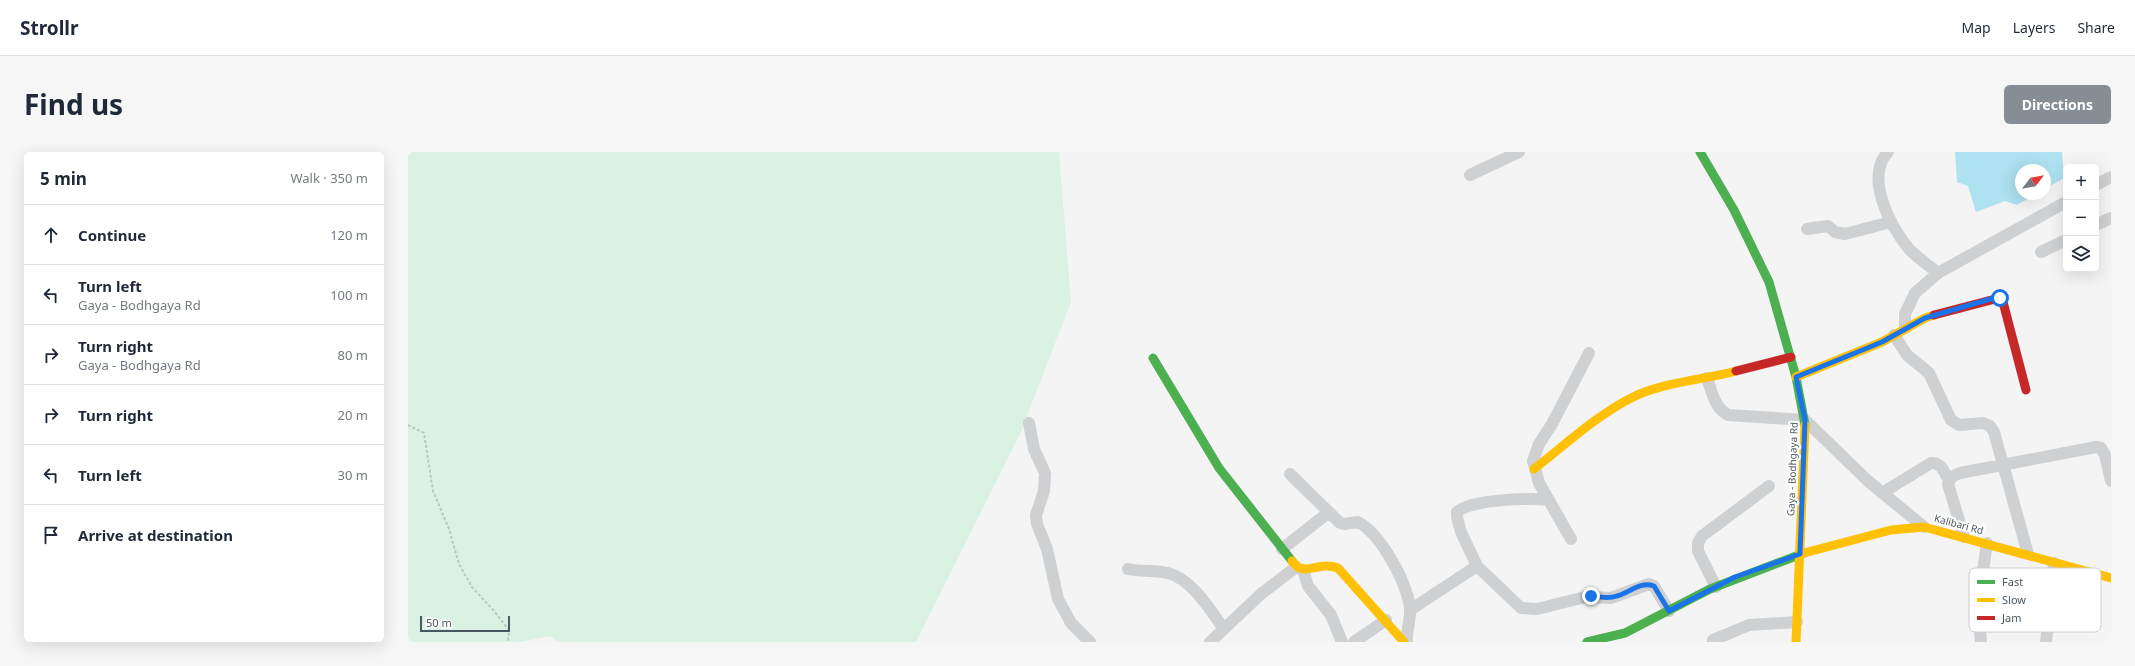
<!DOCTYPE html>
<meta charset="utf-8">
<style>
body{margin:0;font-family:"Noto Sans",sans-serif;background:#f6f6f7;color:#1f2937}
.controls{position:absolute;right:12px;top:12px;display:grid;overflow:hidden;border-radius:6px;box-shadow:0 4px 16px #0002}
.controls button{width:36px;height:36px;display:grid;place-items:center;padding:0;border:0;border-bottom:1px solid #e0e1e3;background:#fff;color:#1f2937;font:20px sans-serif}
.compass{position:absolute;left:1607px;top:12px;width:36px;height:36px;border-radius:50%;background:#fff;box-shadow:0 4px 16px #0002;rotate:59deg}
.scale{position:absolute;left:12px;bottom:10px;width:90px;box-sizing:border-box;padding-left:4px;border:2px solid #4a5661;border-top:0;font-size:11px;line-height:14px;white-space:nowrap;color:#4a5661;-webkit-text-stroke:3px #fff;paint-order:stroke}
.stop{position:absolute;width:12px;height:12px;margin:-9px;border:3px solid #1a73e8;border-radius:50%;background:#fff}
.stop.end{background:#1a73e8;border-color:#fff;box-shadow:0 1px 4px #0008}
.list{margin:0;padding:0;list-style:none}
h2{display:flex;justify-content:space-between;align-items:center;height:52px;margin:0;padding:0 16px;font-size:17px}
h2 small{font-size:13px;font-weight:400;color:#747a83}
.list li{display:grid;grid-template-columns:26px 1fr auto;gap:12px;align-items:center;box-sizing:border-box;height:60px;padding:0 16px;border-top:1px solid #e0e1e3}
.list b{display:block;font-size:15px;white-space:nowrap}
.list p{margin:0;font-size:13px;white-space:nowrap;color:#747a83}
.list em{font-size:13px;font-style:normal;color:#747a83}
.icon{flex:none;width:22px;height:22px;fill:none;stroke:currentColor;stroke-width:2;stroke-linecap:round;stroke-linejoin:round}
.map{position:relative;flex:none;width:1703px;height:490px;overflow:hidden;border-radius:6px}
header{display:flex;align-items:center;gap:24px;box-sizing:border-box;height:56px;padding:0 20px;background:#fff;border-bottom:1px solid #e0e1e3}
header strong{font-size:19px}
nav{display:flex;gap:22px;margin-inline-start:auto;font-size:14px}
.intro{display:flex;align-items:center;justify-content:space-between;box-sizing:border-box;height:96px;padding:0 24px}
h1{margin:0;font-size:28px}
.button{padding:10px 18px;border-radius:6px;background:#868d94;color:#fff;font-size:14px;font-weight:700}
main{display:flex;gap:24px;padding:0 24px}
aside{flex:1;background:#fff;border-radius:6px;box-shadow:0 4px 16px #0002}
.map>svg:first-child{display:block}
.green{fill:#d9f2e3}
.water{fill:#aee2f0}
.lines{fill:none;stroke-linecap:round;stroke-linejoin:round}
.path{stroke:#bcc7c4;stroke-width:2;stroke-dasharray:3 2;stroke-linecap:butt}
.street{stroke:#ced0d2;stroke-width:12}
.fast{stroke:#4caf50;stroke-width:9}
.slow{stroke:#ffc107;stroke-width:9}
.jam{stroke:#c62828;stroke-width:9}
.route{stroke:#1a73e8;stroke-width:5}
.labels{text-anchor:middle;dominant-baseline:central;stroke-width:4;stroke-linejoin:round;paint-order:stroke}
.street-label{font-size:10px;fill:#4a5661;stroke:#fff}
.key{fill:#fff;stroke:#c9ccd0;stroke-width:1}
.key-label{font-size:11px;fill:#4a5661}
</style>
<header>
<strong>Strollr</strong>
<nav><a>Map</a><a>Layers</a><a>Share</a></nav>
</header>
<div class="intro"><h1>Find us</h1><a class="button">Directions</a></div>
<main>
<aside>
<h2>5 min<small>Walk · 350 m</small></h2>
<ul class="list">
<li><svg class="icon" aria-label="ahead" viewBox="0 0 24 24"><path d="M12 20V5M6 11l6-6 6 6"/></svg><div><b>Continue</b></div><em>120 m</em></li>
<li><svg class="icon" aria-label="left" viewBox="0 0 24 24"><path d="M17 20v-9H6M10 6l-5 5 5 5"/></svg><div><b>Turn left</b><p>Gaya - Bodhgaya Rd</p></div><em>100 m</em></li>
<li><svg class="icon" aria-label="right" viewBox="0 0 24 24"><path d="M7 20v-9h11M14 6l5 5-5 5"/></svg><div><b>Turn right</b><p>Gaya - Bodhgaya Rd</p></div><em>80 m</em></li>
<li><svg class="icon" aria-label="right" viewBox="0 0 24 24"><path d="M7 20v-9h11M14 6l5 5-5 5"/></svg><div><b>Turn right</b></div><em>20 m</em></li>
<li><svg class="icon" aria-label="left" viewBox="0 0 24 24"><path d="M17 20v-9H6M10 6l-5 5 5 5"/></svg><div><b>Turn left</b></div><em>30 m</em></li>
<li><svg class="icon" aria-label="arrive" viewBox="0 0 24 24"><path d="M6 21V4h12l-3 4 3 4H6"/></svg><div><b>Arrive at destination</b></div></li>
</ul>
</aside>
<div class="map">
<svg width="1703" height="490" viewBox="0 0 1703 490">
<rect width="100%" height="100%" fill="#f4f4f4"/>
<!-- green -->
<path class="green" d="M0,0H651L663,150L612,282L508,490H151L142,484L111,490H0Z"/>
<!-- water -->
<path class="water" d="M1547,0H1654L1656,26L1637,37V18H1613V42H1628L1609,53L1597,49L1568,60L1560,34L1549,30Z"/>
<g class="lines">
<!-- path -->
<path class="path" d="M0,273L16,281L25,339L41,377L51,412L64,435L86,459L101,478L100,490"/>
<!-- street -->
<path class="street" d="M1480,0C1456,26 1483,75 1501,97C1510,106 1520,113 1530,121
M1062,23L1111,0
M1688,33L1703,25
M1688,73L1703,66
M1399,77L1420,74L1427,80L1437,82L1483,70
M1633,100L1658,88
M1497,176V162L1507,141L1530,121L1658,50
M1486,183L1499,203L1521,221L1543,268L1551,273L1575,271L1582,274L1586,280L1620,402
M1299,226C1304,240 1306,255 1320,263L1397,268L1460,329L1516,375
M621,271L626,297L637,321L636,339L628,363L629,372L639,397L650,447L663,471L682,490
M882,322L932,371L936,372L950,370C973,382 999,431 1002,456C1003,467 998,479 999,490
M1474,341L1523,311C1533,310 1536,320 1541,328
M1140,348C1120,346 1064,347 1049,360V365L1053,380L1069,414L1113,456L1129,457L1177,445L1203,446L1241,432L1246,434L1261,459
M1556,385L1540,332C1542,325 1546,323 1552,321L1688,295L1693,296L1697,303L1703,329
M1163,387L1131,331L1125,309L1131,292L1144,272L1181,201
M874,397L920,361
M720,417C733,420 747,418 760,421C785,428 802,458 816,477
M895,418L900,434L923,463L934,490
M1308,435L1290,399V391L1294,384L1361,334
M1002,458L1069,414
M1305,488L1341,473L1389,470
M802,490L853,442L888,415
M946,490L978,468
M1573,490L1570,454L1579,391
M1638,490L1646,411"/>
<!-- fast -->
<path class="fast" d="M1292,0L1326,58L1361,130L1388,225L1397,273
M745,206L811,316L884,409
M1179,490L1217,481L1302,437L1396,401"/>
<!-- slow -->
<path class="slow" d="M1388,225L1474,190L1517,166L1526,163
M1126,317C1157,293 1189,263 1225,245C1256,230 1295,228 1328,219
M1396,401L1483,378L1516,375L1703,426
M884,409C897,427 909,408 930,416L996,490
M1388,490L1397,273"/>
<!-- jam -->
<path class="jam" d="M1526,163L1591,146L1595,150L1618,238
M1328,219L1383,205"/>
</g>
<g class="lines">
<!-- route -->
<path class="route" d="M1183,444C1192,445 1200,447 1209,444C1221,441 1232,429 1246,434L1261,459L1327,425L1392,402L1397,268L1388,225L1474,190L1517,166L1586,146H1592"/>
</g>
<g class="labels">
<!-- street labels -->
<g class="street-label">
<text transform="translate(1384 317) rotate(-88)">Gaya - Bodhgaya Rd</text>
<text transform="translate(1551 372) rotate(15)">Kalibari Rd</text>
</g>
</g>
<!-- legend -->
<rect x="1561" y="416" width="132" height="64" rx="6" class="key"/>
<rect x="1569" y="428" width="18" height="4" fill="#4caf50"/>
<rect x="1569" y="446" width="18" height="4" fill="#ffc107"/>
<rect x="1569" y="464" width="18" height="4" fill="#c62828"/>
<g class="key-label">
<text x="1594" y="434">Fast</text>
<text x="1594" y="452">Slow</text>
<text x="1594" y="470">Jam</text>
</g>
</svg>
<div class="controls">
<button>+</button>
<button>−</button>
<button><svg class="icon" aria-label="layers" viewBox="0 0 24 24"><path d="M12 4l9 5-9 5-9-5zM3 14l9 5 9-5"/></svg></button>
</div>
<svg class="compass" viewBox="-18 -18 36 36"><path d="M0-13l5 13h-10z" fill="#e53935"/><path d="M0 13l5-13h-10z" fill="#747a83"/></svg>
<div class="scale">50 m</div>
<div class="stop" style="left:1592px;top:146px"></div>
<div class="stop end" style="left:1183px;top:444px"></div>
</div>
</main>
